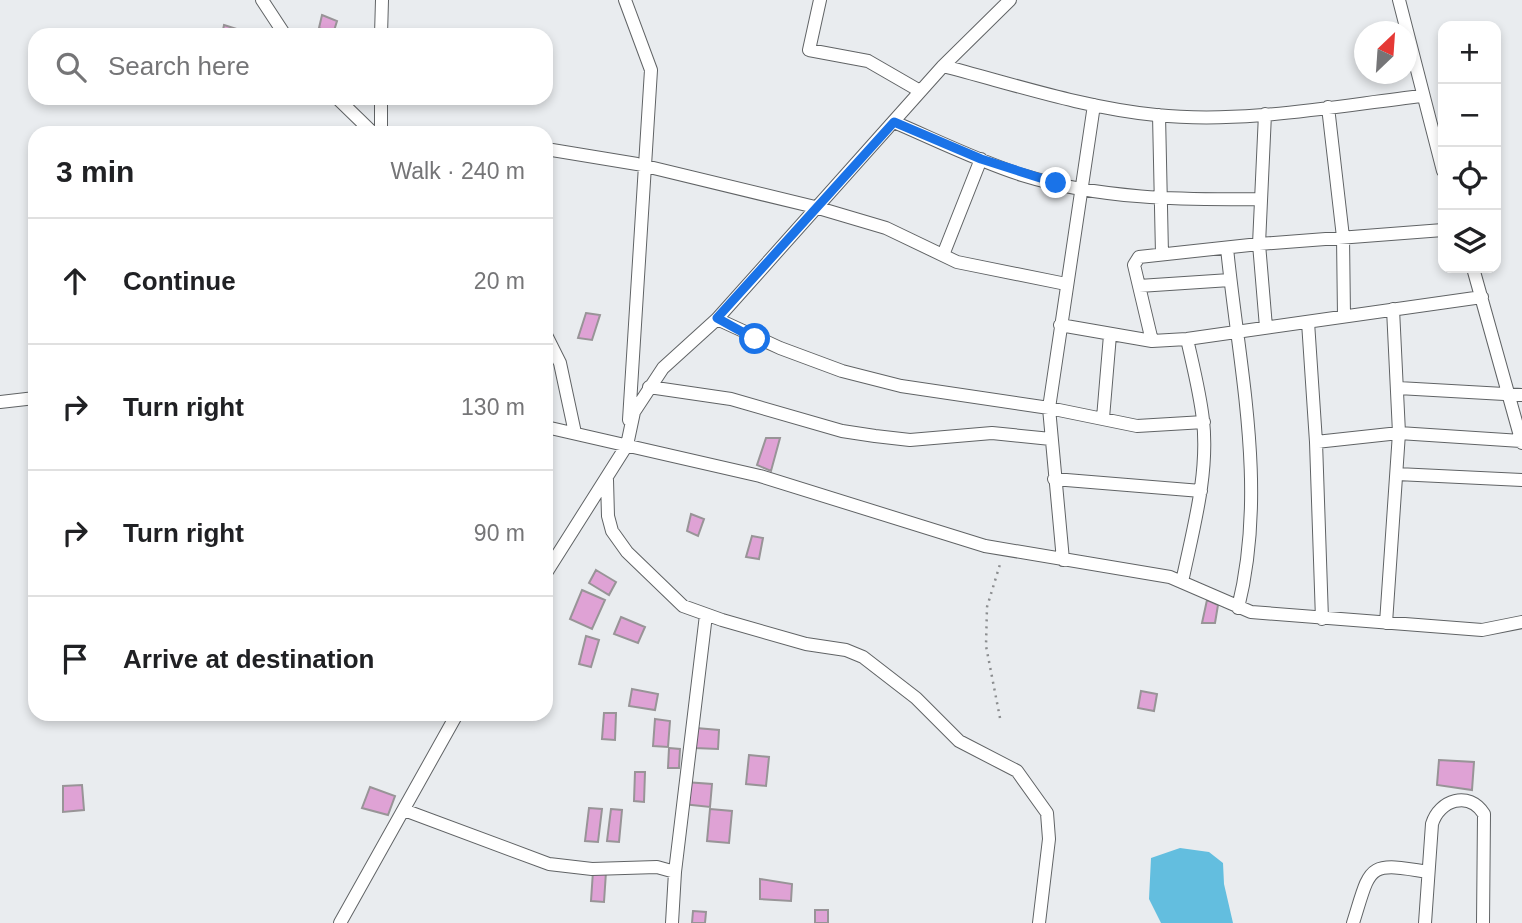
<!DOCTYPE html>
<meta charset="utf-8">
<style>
body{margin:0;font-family:Arial,sans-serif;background:#f2f2f2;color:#202124}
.controls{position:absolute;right:21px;top:21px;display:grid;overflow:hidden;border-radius:14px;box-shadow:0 4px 10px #0003}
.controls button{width:63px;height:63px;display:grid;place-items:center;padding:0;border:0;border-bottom:2px solid #e0e0e0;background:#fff;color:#202124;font:35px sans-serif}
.compass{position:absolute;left:1354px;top:21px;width:63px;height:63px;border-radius:50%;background:#fff;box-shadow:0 4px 10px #0003;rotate:25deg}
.stop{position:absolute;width:21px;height:21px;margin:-16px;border:5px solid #1a73e8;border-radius:50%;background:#fff}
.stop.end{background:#1a73e8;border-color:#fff;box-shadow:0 2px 7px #0008}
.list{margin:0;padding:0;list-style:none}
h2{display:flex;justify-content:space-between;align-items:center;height:91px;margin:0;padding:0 28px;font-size:30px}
h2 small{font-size:23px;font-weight:400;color:#757577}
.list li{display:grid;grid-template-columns:46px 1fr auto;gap:21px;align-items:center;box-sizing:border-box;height:126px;padding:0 28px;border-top:2px solid #e0e0e0}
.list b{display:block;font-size:26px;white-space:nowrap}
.list em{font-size:23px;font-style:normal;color:#757577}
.icon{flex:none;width:38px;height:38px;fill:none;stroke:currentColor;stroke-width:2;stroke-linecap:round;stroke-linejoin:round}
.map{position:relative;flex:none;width:1522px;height:923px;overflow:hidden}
.search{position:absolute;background:#fff;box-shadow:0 4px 10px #0003;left:28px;top:28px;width:525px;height:77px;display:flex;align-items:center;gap:18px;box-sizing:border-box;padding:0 24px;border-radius:21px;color:#757577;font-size:26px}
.panel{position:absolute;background:#fff;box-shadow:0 4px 10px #0003;left:28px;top:126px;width:525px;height:595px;border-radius:21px}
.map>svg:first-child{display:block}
.water{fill:#63bedf}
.building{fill:#dfa2d5;stroke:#989497;stroke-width:2}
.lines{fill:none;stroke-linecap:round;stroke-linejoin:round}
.street-casing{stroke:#606365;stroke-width:14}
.path{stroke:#8b8d8f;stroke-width:2.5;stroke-dasharray:2 5;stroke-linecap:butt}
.street{stroke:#fff;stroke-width:12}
.route{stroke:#1a73e8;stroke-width:9}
</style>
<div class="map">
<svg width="1522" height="923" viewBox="0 0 1522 923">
<rect width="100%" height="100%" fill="#e9ecef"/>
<!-- water -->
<path class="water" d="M1180,848L1209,852L1223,863L1224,884L1233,923H1161L1149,899L1151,858Z"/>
<!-- building -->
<path class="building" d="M322,15L337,21L333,34L319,28Z
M224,25L243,31V35H222Z
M586,313L600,315L592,340L578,338Z
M766,438H780L771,471L757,465Z
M691,514L704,519L698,536L687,531Z
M752,536L763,538L759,559L746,557Z
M596,570L616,582L609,595L589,583Z
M582,590L605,600L592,629L570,619Z
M1207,600L1218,605L1215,623H1202Z
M621,617L645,627L638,643L614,634Z
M586,636L599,640L591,667L579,664Z
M632,689L658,694L655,710L629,706Z
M1141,691L1157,694L1154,711L1138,708Z
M604,713H616L615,740L602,739Z
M655,719L670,721L668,747L653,746Z
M696,728L719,730L718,749L695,748Z
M669,748L680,749L679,768H668Z
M749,755L769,757L766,786L746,784Z
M1439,760L1474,762L1472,790L1437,785Z
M635,772H645L644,802L634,801Z
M685,782L712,784L710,807L683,804Z
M82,785L84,810L63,812V786Z
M370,787L395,796L388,815L362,808Z
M589,808L602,809L598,842L585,841Z
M611,809L622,810L619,842L607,841Z
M710,809L732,811L729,843L707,841Z
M593,871L606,872L604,902L591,901Z
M760,879L792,884L791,901L760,899Z
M815,910H828V923H815Z
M693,911L706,912L705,923H692Z"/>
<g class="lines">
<!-- street casing -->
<g class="street-casing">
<path id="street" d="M262,0L285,35
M625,0L651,70L629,420
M820,0L809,50L868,61L920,91
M1399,0L1443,171
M381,35L382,0
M943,66C1013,84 1084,108 1156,115C1244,124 1335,106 1422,96
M337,98L373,133
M1328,107L1343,237L1344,316
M1265,114L1259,244L1266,327
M1159,115L1162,254
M894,122C936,140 978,161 1022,175C1100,199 1181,200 1261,199
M381,133V98
M546,149L637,164L815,207L886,228L957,262L1066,284
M1227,248C1239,369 1268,488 1238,608
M943,255L981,159
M1473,268L1522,443
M1139,286L1230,280
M717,319L780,348L842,371L901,386L1049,408L1137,426L1204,422
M1308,322L1316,442L1322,619
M1060,325L1152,341L1187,339L1482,297
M546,335L560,363L575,433
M1152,341L1134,265L1139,257L1259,244L1443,230
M649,387L731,399L842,431L875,436L910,440L992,433L1051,439
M1398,388L1522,395
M0,402L35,398
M1103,418L1110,335
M546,427L760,476L985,546L1170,577L1251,612L1482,630L1522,622
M1316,442L1399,433L1521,441
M1397,474L1522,480
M1054,479L1201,491
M607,480L608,516L612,531L627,552L683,606L722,620L806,644L846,650L863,657L916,698L959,741L1017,771L1047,813L1049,839L1039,923
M1063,560L1049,408L1094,105
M546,573L627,445L634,412L663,368L717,319L943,66L1010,0
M1182,582C1193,529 1209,474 1203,420C1200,393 1193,366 1187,339
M1386,623L1399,433L1393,309
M404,810L549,864L592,869L657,867L675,872
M340,923L457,714
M672,923L675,872L706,615
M1353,923C1371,866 1366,861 1428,872
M1425,923L1432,824C1439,800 1469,790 1484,814L1483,923"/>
</g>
<!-- path -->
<path class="path" d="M1000,718L986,646L987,607L1001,561"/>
<!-- street -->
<use href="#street" class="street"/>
</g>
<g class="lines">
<!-- route -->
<path class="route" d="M755,339L717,318L894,122L981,159L1056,183"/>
</g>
</svg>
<div class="controls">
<button>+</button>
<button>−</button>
<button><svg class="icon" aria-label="locate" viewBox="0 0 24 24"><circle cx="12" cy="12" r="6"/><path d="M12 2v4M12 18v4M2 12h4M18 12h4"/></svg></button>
<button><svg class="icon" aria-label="layers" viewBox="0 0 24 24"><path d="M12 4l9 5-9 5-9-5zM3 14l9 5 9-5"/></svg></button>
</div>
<svg class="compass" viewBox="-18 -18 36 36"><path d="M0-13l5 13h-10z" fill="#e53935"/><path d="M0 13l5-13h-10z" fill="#757577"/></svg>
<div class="stop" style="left:755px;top:339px"></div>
<div class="stop end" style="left:1056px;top:183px"></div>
<div class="search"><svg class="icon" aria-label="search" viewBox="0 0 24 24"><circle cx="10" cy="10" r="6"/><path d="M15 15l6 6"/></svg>Search here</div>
<section class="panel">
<h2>3 min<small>Walk · 240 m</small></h2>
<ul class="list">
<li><svg class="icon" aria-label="ahead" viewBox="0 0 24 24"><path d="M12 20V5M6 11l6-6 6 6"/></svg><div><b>Continue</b></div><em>20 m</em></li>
<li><svg class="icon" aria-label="right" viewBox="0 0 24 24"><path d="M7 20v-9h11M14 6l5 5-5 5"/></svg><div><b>Turn right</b></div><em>130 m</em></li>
<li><svg class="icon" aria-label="right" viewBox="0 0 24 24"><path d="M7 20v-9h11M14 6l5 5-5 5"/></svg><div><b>Turn right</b></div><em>90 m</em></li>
<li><svg class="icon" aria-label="arrive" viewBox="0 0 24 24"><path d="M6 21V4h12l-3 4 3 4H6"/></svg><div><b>Arrive at destination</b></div></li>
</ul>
</section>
</div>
